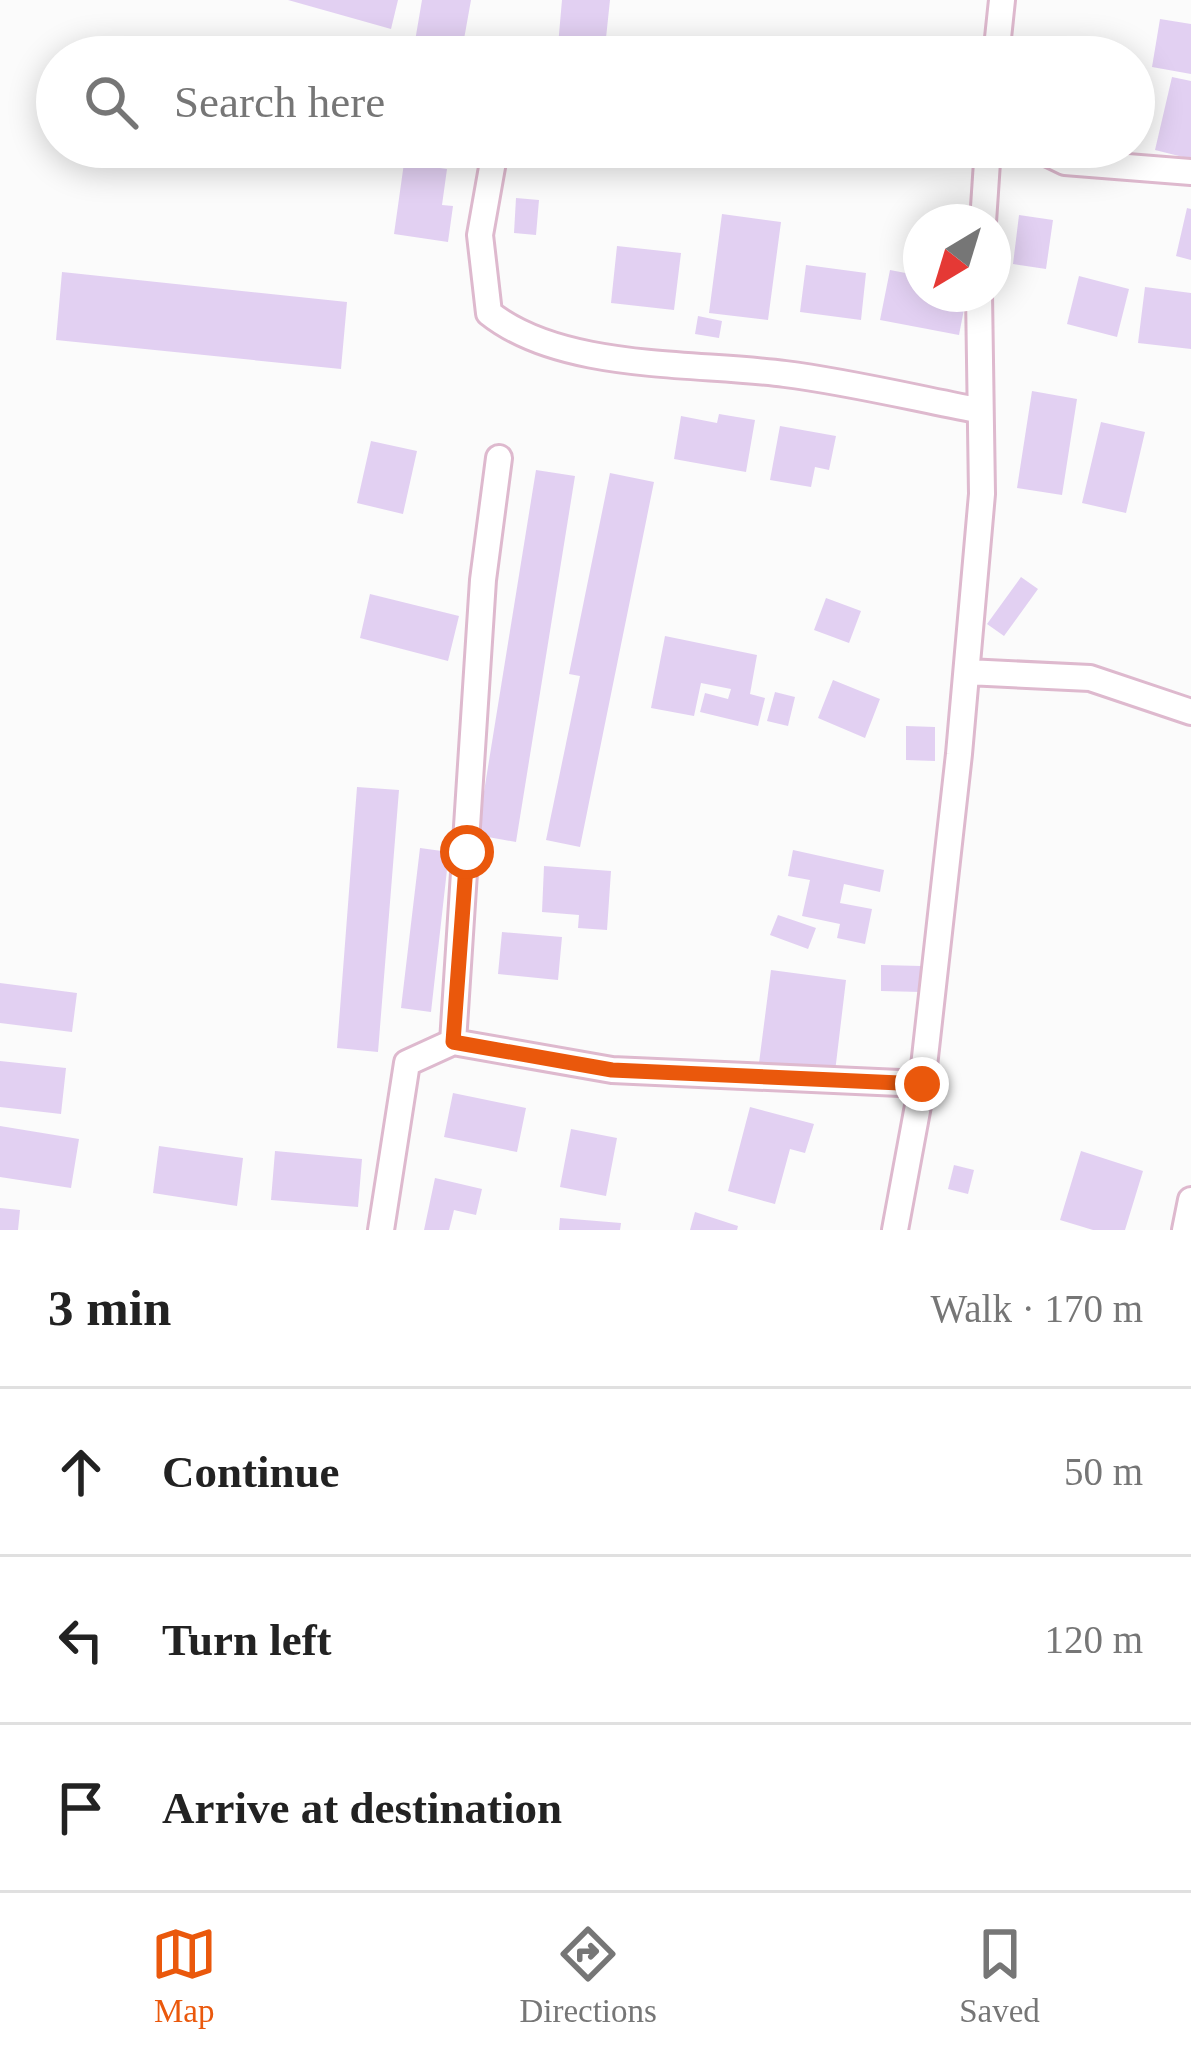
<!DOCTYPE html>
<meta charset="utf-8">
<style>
body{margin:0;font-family:"Times New Roman",serif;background:#f6f6f6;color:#222}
.compass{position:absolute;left:903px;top:204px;width:108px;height:108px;border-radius:50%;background:#fff;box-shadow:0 6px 30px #0003;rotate:218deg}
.stop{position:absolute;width:36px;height:36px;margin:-27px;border:9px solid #ea580c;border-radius:50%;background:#fff}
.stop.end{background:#ea580c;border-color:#fff;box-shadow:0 3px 12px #0008}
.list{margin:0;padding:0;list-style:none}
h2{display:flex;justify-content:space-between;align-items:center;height:156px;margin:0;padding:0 48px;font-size:51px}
h2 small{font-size:39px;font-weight:400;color:#767676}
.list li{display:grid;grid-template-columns:78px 1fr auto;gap:36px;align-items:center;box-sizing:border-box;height:168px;padding:0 48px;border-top:3px solid #e0e0e0}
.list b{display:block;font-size:45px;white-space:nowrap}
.list em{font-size:39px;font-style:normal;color:#767676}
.icon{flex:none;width:66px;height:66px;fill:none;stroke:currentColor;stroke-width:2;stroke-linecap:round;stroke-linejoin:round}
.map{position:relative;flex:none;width:1191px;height:1230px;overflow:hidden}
.search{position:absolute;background:#fff;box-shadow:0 6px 30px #0003;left:36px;right:36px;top:36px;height:132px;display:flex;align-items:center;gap:30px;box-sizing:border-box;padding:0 42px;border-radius:66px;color:#767676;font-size:45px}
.sheet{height:660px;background:#fff}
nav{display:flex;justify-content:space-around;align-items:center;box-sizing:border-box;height:168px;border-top:3px solid #e0e0e0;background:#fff;font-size:33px;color:#767676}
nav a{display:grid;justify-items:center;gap:6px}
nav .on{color:#ea580c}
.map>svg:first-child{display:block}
.building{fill:#e2d0f2}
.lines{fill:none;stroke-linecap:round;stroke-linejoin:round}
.street-casing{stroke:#deb9ce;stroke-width:30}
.street{stroke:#fff;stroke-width:24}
.route{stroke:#ea580c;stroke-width:15}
</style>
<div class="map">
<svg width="1191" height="1230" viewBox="0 0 1191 1230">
<rect width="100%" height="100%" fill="#fbfbfb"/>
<!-- building -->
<path class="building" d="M288,0H398L391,29Z
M422,0H471L461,56L414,47Z
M562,0H610L604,57H557Z
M1160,19L1191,24V74L1152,67Z
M1172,77L1191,81V159L1155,150Z
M404,163L447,169L442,205L453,206L448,242L394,234Z
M516,198L539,200L536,235L514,233Z
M1187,208L1191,209V260L1176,256Z
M722,214L781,222L768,320L709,313Z
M1019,215L1053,220L1046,269L1013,264Z
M617,246L681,253L674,310L611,303Z
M806,265L866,273L861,320L800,312Z
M890,270L921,276V294H967L959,335L880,320Z
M62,272L347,302L341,369L56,340Z
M1079,276L1129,289L1117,337L1067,324Z
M1145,287L1191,293V349L1138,343Z
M698,316L722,321L719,338L695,334Z
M1032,391L1077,399L1062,495L1017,488Z
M719,414L755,420L746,472L674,459L681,416L717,423Z
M1101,422L1145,432L1126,513L1082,503Z
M780,426L836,436L829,470L815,467L811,487L770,480Z
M371,441L417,451L403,514L357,503Z
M536,470L575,476L516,842L477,835Z
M610,473L654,482L580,847L546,840L580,676L569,674Z
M1021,577L1038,589L1004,636L987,624Z
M370,594L459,616L448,661L360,638Z
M826,598L861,611L849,643L814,630Z
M665,636L757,655L750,694L765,698L758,726L700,712L705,693L728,699L731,689L701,683L694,716L651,708Z
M833,680L880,699L865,738L818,718Z
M775,692L795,697L788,726L767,721Z
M906,726L935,727V761L906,760Z
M357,787L399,790L378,1052L337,1048Z
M420,848L449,852L431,1012L401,1008Z
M793,850L884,870L880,892L844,884L840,903L872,909L865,944L837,938L840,924L802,916L810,880L788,876Z
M544,866L611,871L607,930L578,928L579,915L542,912Z
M778,915L816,928L808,949L770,935Z
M502,932L562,937L558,980L498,974Z
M881,965L921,966V992L881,991Z
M771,970L846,980L835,1072L759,1063Z
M0,983L77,993L72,1032L0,1023Z
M0,1061L66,1068L61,1114L0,1107Z
M453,1093L526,1108L517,1152L444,1137Z
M750,1107L814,1124L805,1153L790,1149L775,1204L728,1191Z
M0,1126L79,1139L71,1188L0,1177Z
M571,1129L617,1138L606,1196L560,1187Z
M159,1146L243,1158L237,1206L153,1193Z
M275,1151L362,1159L358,1207L271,1200Z
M1081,1151L1143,1171L1125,1230H1093L1060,1220Z
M954,1165L974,1170L968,1194L948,1189Z
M435,1178L482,1189L476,1215L454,1210L449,1230H424Z
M0,1208L20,1210L18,1230H0Z
M695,1212L738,1226L737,1230H690Z
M560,1218L621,1223L620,1230H559Z"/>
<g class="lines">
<!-- street casing -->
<g class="street-casing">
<path id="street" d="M996,57L1002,0
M502,147L494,156L480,235L489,313C562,371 693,362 785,374C849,382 914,398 977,410
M1034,147L1065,162L1191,172
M983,222L988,147
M967,672L1090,678L1191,712
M453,1042L612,1070L922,1084
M381,1230L407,1063L453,1042L483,580L499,458
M895,1230L922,1084L959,754L982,494L979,294
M1185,1230L1191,1200"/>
</g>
<!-- street -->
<use href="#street" class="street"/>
</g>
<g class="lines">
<!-- route -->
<path class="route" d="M467,852L453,1042L612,1070L922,1084"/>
</g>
</svg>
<svg class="compass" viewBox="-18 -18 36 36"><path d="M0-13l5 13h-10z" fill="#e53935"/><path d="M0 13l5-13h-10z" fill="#767676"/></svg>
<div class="stop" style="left:467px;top:852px"></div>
<div class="stop end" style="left:922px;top:1084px"></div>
<div class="search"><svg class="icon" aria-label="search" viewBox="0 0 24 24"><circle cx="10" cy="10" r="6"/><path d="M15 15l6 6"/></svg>Search here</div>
</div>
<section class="sheet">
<h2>3 min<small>Walk · 170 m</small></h2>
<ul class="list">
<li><svg class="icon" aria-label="ahead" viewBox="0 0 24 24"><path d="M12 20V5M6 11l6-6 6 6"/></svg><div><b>Continue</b></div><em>50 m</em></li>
<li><svg class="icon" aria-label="left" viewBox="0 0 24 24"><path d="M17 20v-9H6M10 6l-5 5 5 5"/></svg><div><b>Turn left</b></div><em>120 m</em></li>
<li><svg class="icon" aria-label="arrive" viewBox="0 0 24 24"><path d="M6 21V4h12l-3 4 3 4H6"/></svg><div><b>Arrive at destination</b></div></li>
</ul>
</section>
<nav>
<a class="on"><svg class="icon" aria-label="map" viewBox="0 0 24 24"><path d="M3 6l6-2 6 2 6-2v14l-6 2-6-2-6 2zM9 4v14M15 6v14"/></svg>Map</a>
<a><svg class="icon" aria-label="directions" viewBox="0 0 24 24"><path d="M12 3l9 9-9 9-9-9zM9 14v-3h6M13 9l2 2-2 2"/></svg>Directions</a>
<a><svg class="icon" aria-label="saved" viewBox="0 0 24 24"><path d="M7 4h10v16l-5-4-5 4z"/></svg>Saved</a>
</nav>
